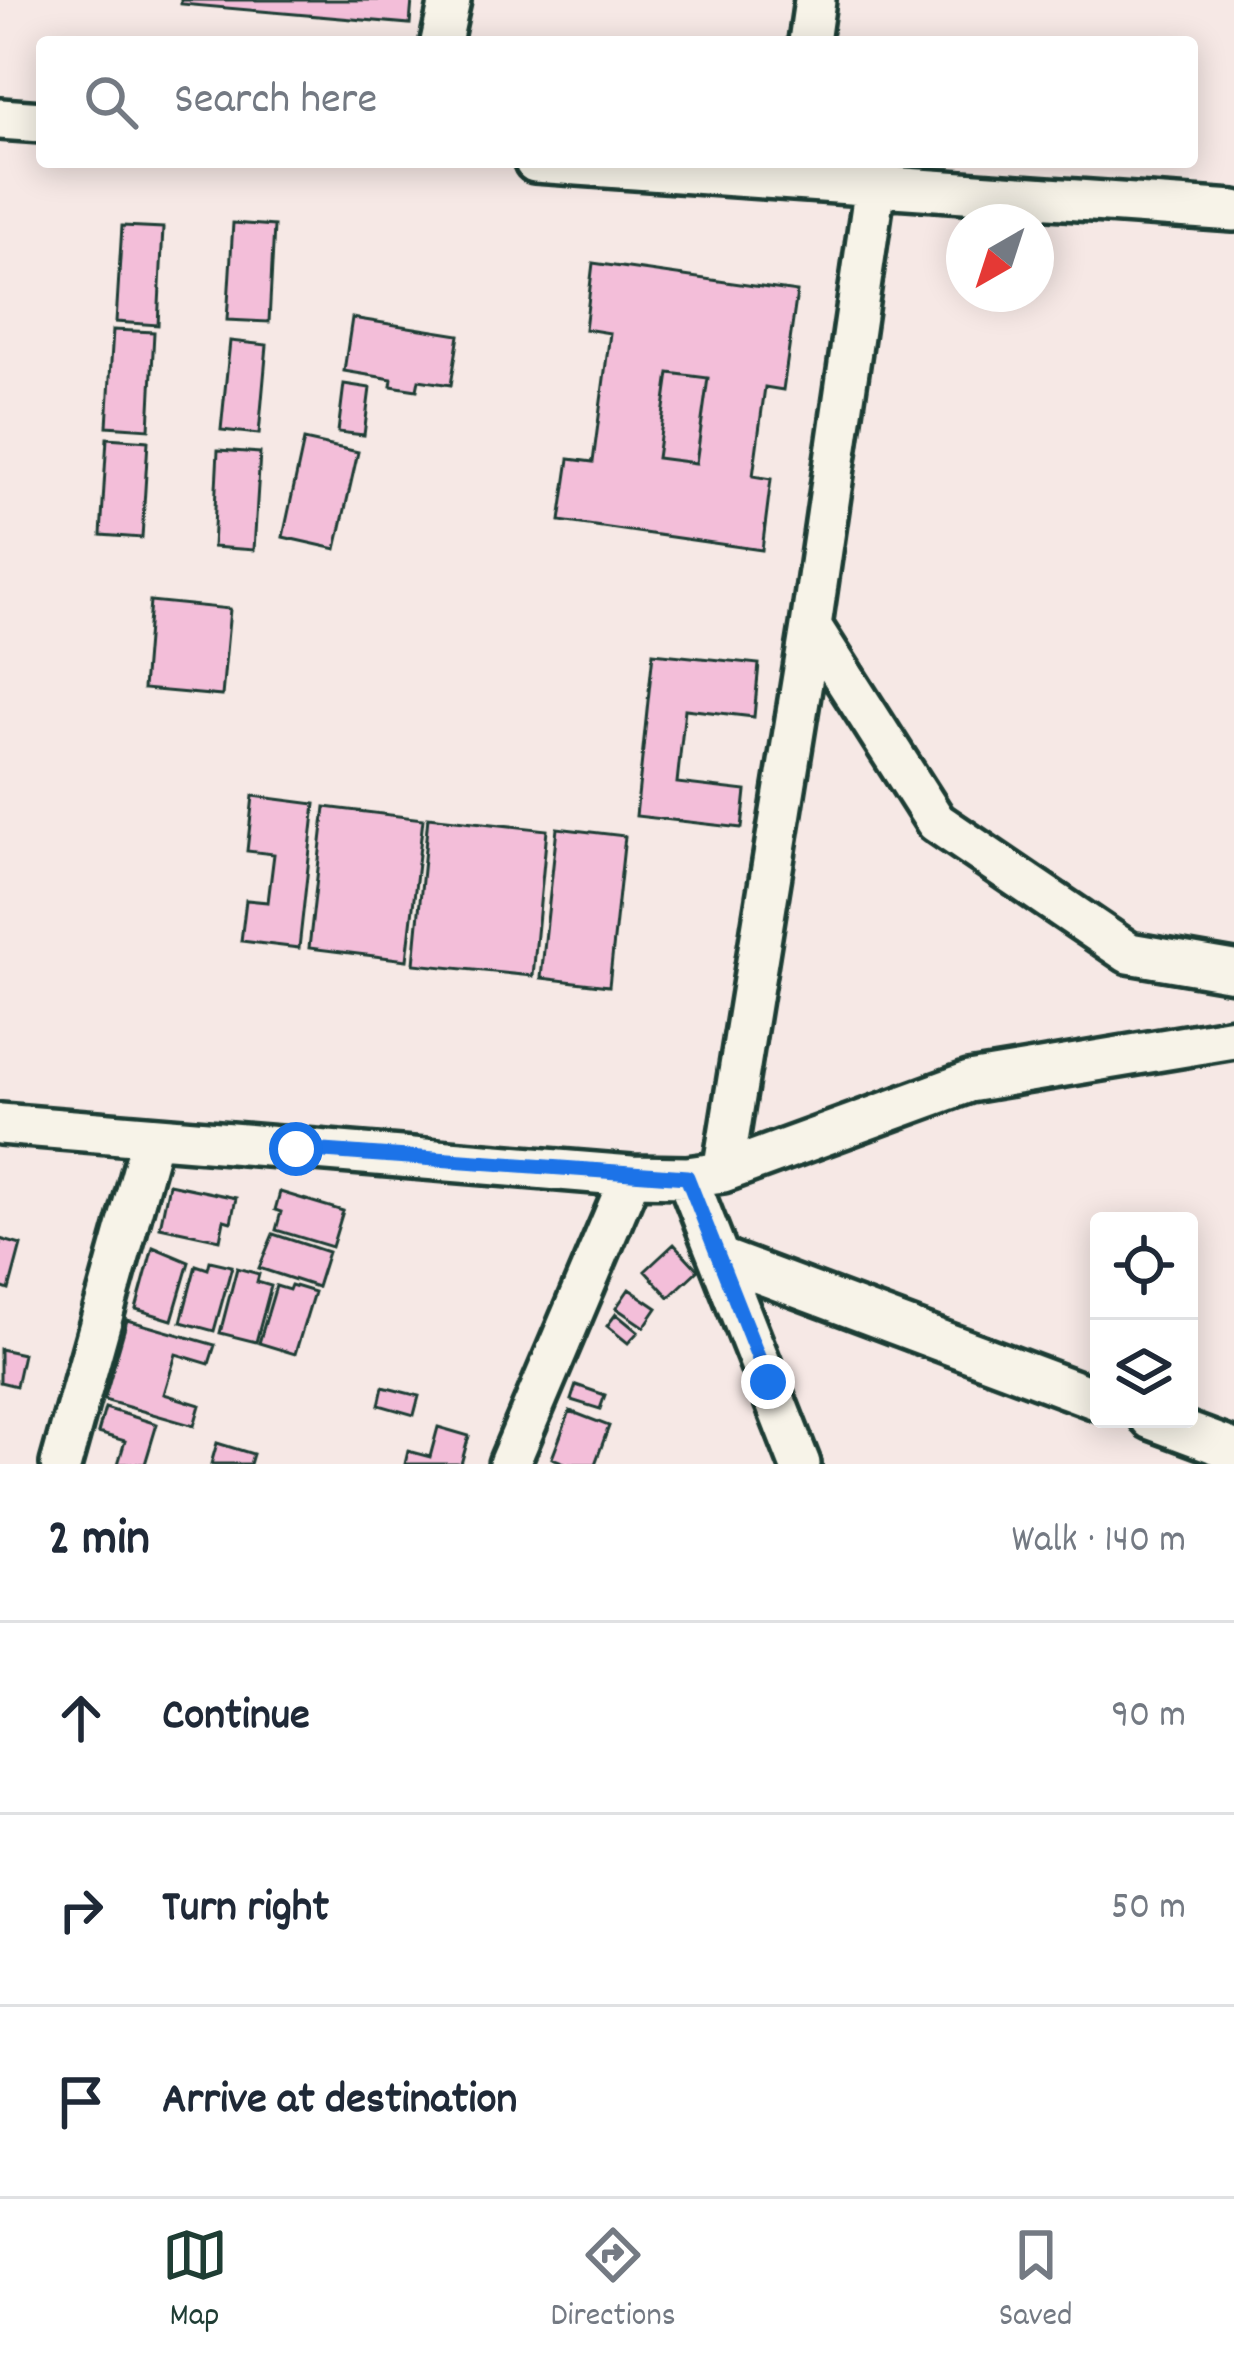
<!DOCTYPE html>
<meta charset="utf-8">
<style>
body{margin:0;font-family:Dekko,sans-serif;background:#f6f6f7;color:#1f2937}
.controls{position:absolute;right:36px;bottom:36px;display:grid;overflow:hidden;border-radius:12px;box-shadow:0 6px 30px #0003}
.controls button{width:108px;height:108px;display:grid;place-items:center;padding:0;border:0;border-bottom:3px solid #e0e1e3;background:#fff;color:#1f2937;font:60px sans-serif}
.compass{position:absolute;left:946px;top:204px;width:108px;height:108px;border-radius:50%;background:#fff;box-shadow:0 6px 30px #0003;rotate:219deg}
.stop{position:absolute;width:36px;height:36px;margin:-27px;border:9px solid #1a73e8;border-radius:50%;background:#fff}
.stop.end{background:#1a73e8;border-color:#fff;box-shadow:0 3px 12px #0008}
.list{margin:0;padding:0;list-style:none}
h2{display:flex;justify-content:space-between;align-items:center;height:156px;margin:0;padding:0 48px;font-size:51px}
h2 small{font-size:39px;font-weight:400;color:#747a83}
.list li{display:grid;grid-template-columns:78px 1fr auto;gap:36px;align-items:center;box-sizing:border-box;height:192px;padding:0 48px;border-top:3px solid #e0e1e3}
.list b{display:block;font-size:45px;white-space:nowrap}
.list em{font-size:39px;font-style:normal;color:#747a83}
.icon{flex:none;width:66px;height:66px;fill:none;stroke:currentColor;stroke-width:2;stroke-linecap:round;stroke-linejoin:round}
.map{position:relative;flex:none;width:1234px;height:1464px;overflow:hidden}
.search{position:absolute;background:#fff;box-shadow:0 6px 30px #0003;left:36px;right:36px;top:36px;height:132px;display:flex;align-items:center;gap:30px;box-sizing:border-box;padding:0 42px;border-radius:12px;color:#747a83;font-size:45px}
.sheet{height:732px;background:#fff}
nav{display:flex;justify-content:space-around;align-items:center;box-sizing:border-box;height:168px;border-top:3px solid #e0e1e3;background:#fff;font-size:33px;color:#747a83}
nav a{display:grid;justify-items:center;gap:6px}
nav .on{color:#1f3d34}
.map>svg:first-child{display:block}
.building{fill:#f3bed9;stroke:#1f3d34;stroke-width:3;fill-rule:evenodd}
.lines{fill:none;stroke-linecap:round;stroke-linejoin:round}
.minor-casing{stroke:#1f3d34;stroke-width:48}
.minor{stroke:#f7f3e8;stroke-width:39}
.route{stroke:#1a73e8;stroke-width:15}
</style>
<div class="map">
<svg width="1234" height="1464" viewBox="0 0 1234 1464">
<rect width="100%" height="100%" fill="#f6e8e5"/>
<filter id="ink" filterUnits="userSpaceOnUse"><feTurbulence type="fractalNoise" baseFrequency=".00833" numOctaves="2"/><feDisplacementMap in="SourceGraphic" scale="24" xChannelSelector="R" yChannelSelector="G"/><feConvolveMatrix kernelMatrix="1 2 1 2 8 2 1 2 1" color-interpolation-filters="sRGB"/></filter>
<g filter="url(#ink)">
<!-- building -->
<path class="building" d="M181,0H412L410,24L181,4Z
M233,223L274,226L269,322L227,320Z
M122,226L163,228L158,325L116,322Z
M593,263L797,292L783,390L765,387L753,476L771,479L762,550L560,521L569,459L593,462L610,333L585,329ZM669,373L708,378L696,463L657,458Z
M352,318L459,335L451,385L419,380L417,390L391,386L392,379L344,371Z
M113,330L154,332L149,429L107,426Z
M230,341L267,345L259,434L221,430Z
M669,373L708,378L696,463L657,458Z
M344,384L370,388L364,435L338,432Z
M107,438L148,441L142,538L101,535Z
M304,440L358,452L336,549L283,537Z
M218,450L260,453L254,550L213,547Z
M150,601L230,609L222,696L143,689Z
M653,653L759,664L754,717L685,709L677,783L746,791L742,828L636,816Z
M253,796L315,804L299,948L241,941L246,900L268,902L274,854L247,851Z
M325,807L423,819L407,960L309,948Z
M428,817L547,830L533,976L414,964Z
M557,828L625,836L609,986L541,978Z
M169,1184L236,1198L231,1222L224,1220L220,1240L160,1227Z
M280,1192L343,1211L332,1247L276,1230L281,1212L275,1210Z
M273,1234L328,1252L317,1287L259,1268Z
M0,1239L21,1245L9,1290L0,1287Z
M674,1244L698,1270L669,1297L645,1271Z
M153,1247L189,1262L172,1320L136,1309Z
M210,1261L232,1266L214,1331L181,1322L196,1265L208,1269Z
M237,1268L259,1274L257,1282L271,1286L256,1342L220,1333Z
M291,1285L314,1292L295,1354L259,1343L276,1286L289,1290Z
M629,1289L657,1308L644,1327L616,1308Z
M616,1314L638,1332L628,1343L607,1326Z
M127,1320L215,1345L209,1364L176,1354L164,1394L200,1405L194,1426L104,1400Z
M0,1349L23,1354L16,1386L0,1382Z
M576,1385L605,1395L600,1409L571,1400Z
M383,1387L419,1396L414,1415L379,1405Z
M105,1408L157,1424L145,1464H118L125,1441L98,1433Z
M570,1411L609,1426L595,1464H567L552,1458Z
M438,1427L469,1436L461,1464H405L408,1451L430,1457Z
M217,1443L253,1454L250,1464H211Z"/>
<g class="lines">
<!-- minor casing -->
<g class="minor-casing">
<path id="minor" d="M441,42L450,0
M809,42L815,0
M0,119L42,122
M535,162L1234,211
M811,626L936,822L1129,953L1234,971
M0,1124L631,1176L687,1177L723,1172L969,1082L1234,1038
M723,1172L811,626L875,185
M687,1177L800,1464
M719,1258L1099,1400
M1151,1419L1234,1450
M61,1464L152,1138
M509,1464L631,1176"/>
</g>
<!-- minor -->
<use href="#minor" class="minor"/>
</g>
</g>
<g class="lines" filter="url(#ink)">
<!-- route -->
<path class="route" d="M296,1149L687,1177L768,1382"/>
</g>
</svg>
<div class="controls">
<button><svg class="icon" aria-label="locate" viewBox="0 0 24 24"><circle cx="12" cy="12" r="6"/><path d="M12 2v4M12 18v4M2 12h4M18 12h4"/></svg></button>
<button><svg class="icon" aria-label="layers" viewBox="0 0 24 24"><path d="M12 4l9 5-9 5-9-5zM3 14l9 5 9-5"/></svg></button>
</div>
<svg class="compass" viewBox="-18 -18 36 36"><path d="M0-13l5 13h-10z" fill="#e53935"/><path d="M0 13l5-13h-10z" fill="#747a83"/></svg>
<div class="stop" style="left:296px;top:1149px"></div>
<div class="stop end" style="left:768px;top:1382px"></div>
<div class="search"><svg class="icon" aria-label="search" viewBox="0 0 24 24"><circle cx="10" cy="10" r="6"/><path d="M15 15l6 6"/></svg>Search here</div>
</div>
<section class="sheet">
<h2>2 min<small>Walk · 140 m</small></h2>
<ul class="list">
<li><svg class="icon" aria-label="ahead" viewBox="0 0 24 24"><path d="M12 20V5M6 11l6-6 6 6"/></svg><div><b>Continue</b></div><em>90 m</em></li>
<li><svg class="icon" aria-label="right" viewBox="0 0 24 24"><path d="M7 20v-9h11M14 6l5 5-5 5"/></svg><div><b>Turn right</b></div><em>50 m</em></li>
<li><svg class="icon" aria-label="arrive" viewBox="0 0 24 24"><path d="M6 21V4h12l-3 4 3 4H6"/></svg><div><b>Arrive at destination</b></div></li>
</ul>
</section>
<nav>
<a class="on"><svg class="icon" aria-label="map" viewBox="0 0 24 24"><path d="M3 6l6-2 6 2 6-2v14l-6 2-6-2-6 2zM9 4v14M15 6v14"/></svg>Map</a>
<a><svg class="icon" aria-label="directions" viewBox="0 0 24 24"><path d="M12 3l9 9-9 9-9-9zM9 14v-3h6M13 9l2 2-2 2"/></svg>Directions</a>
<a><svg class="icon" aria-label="saved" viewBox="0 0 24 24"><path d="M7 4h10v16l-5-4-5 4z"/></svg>Saved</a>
</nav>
